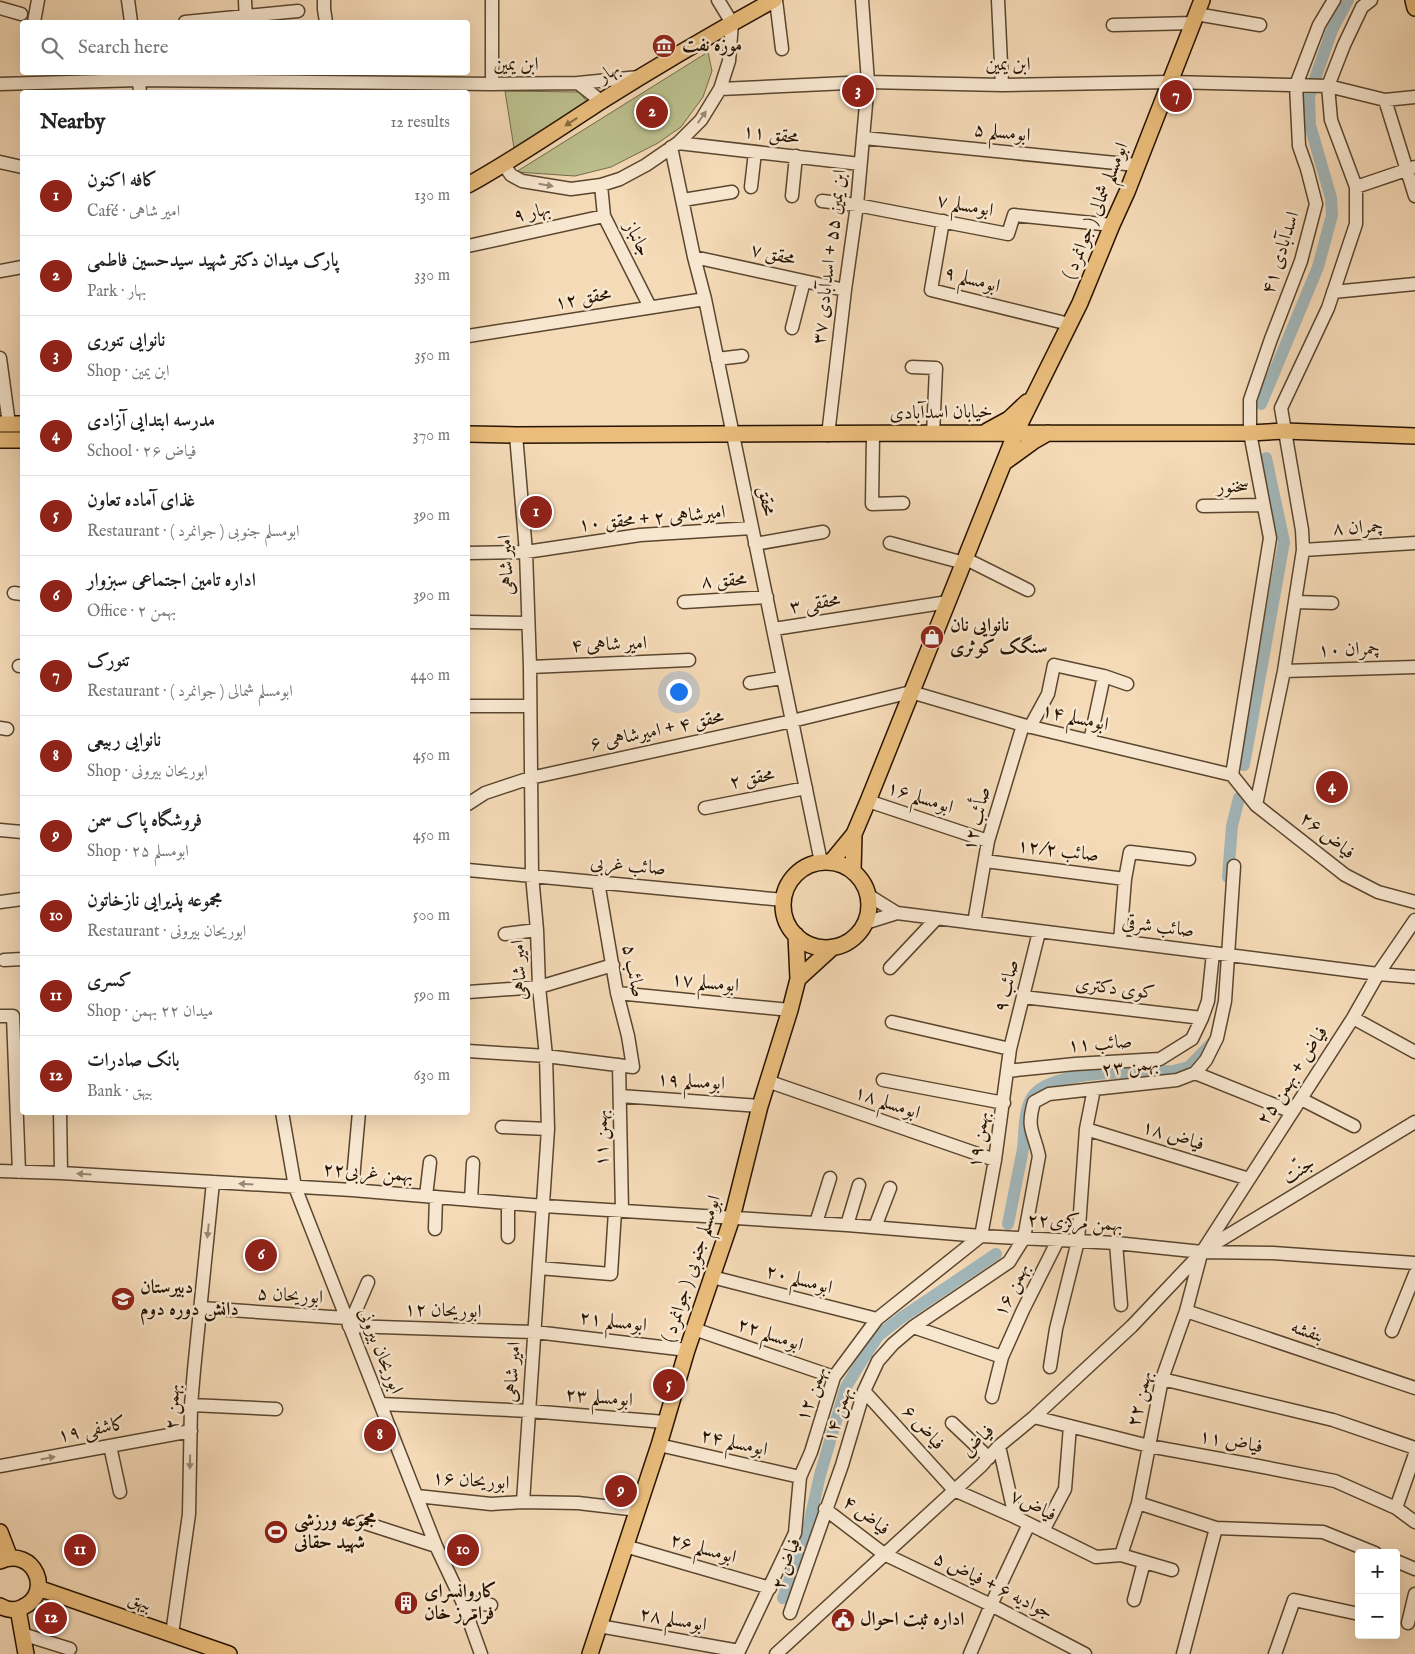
<!DOCTYPE html>
<meta charset="utf-8">
<style>
body{margin:0;font-family:"IM FELL English",Amiri,serif;background:#f2f2f2;color:#222}
.controls{position:absolute;right:15px;bottom:15px;display:grid;overflow:hidden;border-radius:5px;box-shadow:0 5px 20px #0002}
.controls button{width:45px;height:45px;display:grid;place-items:center;padding:0;border:0;border-bottom:1px solid #e0e0e0;background:#fff;color:#222;font:25px sans-serif}
.you{position:absolute;left:678px;top:691px;width:18px;height:18px;margin:-12px;border:4px solid #fff;border-radius:50%;background:#1a73e8;box-shadow:0 0 0 8px #1a73e833}
.badge{display:grid;place-items:center;width:32px;height:32px;border-radius:50%;background:#8f2418;color:#fff;font-size:16px;font-weight:700}
.pin{position:absolute;translate:-50% -50%;border:2px solid #fff;box-shadow:0 1px 5px #0006}
.list{margin:0;padding:0;list-style:none}
h2{display:flex;justify-content:space-between;align-items:center;height:65px;margin:0;padding:0 20px;font-size:21px}
h2 small{font-size:16px;font-weight:400;color:#767676}
.list li{display:grid;grid-template-columns:32px 1fr auto;gap:15px;align-items:center;box-sizing:border-box;height:80px;padding:0 20px;border-top:1px solid #e0e0e0}
.list b{display:block;font-size:19px;white-space:nowrap}
.list p{margin:0;font-size:16px;white-space:nowrap;color:#767676}
.list em{font-size:16px;font-style:normal;color:#767676}
.icon{flex:none;width:28px;height:28px;fill:none;stroke:currentColor;stroke-width:2;stroke-linecap:round;stroke-linejoin:round}
.map{position:relative;flex:none;width:1415px;height:1654px;overflow:hidden}
.search{position:absolute;background:#fff;box-shadow:0 5px 20px #0002;left:20px;top:20px;width:450px;height:55px;display:flex;align-items:center;gap:12px;box-sizing:border-box;padding:0 18px;border-radius:5px;color:#767676;font-size:19px}
.panel{position:absolute;background:#fff;box-shadow:0 5px 20px #0002;left:20px;top:90px;width:450px;height:1025px;border-radius:5px}
.map>svg:first-child{display:block}
.green{fill:#bcc08e;stroke:#726a47}
.lines{fill:none;stroke-linecap:round;stroke-linejoin:round}
.canal{stroke:#a2b7ba;stroke-width:12}
.minor-casing{stroke:#5a462e;stroke-width:15}
.major-casing{stroke:#271400;stroke-width:18}
.minor{stroke:#f8e7d0;stroke-width:12}
.major{stroke:#eabd7c;stroke-width:15}
.oneway{fill:#9a8872}
.oneway2{fill:#88683e}
.labels{text-anchor:middle;dominant-baseline:central;stroke-width:5;stroke-linejoin:round;paint-order:stroke}
.poi-label{font-size:19px;font-weight:bold;fill:#271400;stroke:#f8e7d0;text-anchor:start}
.street-label{font-size:19px;fill:#271400;stroke:#f8e7d0}
</style>
<div class="map">
<svg width="1415" height="1654" viewBox="0 0 1415 1654">
<rect width="100%" height="100%" fill="#f5dab7"/>
<filter id="stains"><feTurbulence type="fractalNoise" baseFrequency=".004" numOctaves="4"/><feColorMatrix values="0 0 0 0 .2 0 0 0 0 .09 0 0 0 0 .02 0 0 0 .5 -.17"/></filter>
<radialGradient id="worn" r=".72"><stop offset=".6" stop-color="#630" stop-opacity="0"/><stop offset="1" stop-color="#630" stop-opacity=".3"/></radialGradient>
<!-- green -->
<path class="green" d="M708,52L712,71L703,97L681,127L658,143L611,167L575,176L516,172Z
M505,91L579,92L588,103L529,148L528,139L514,148Z"/>
<g class="lines">
<!-- canal -->
<path class="canal" d="M1261,404L1318,267L1332,215L1331,198L1310,125L1309,96L1332,30L1348,0
M1244,765L1284,542L1266,458
M1228,877L1232,826L1239,798
M1008,1224C1013,1199 1018,1174 1023,1149C1025,1133 1023,1110 1033,1096C1052,1069 1142,1072 1173,1071L1189,1067L1213,1042
M783,1598L808,1529L820,1475L846,1387L861,1362L878,1336L901,1318L996,1254"/>
<!-- minor casing -->
<g class="minor-casing">
<path id="minor" d="M128,0L131,22
M245,0L246,22
M324,0V9L326,22
M492,0V84
M776,0L782,49
M998,0L1002,85
M0,8L21,14
M1196,14L1260,25
M34,22L38,0
M185,22L298,11
M1113,25L1193,23
M138,72L140,92
M578,83L602,102
M0,84L139,80L492,84L578,83L639,77
M720,89L868,82L1002,85L1169,82L1328,86L1385,100L1415,97
M1385,100L1415,196
M864,138L1136,165
M678,143L860,164
M671,147L694,257L705,299L821,862
M0,162L22,167
M504,165L511,175L522,181L571,189L601,185L620,179L646,165L678,143L701,120L720,89L729,61L732,23L718,0
M601,185L604,216L650,307
M751,187L755,152
M1356,187L1415,167
M792,196L796,156
M683,200L732,192
M822,201L857,205L1008,234L1014,215L1112,225
M943,221L931,290L1069,324
M468,246L604,216
M694,257L845,290
M0,271L22,267
M1333,292L1415,284
M792,328L804,281
M468,336L705,299
M0,358L9,424
M717,359L742,356
M912,367L936,368L933,434
M516,435L526,552L530,667L532,875L537,930L539,987L546,1056L548,1129L523,1502
M828,435L845,290L857,205L868,82L862,0
M873,435L872,504L903,503
M1203,506L1263,505
M890,543L964,563
M755,544L823,532
M1303,550L1415,543
M468,553L526,552L640,535L752,528
M966,559L1028,590
M14,593L22,594
M684,602L767,597
M1295,602L1332,603
M468,622L528,623
M774,629L948,602
M19,666H22
M530,667L689,660
M1284,671L1415,667
M750,683L782,678
M468,706H529
M1030,727L1048,694L1054,665L1104,676L1127,684
M0,728L7,729
M1090,741L1104,676
M1232,775L1270,538L1250,433V400L1271,339L1301,261L1316,204L1307,169L1299,146L1296,85L1319,25L1334,0
M1232,775L1256,805L1345,875L1378,892L1415,902
M868,801L988,841
M468,804L485,793L530,778L792,721L911,692L1023,725L1232,775
M1256,805L1284,671L1303,550L1302,530L1281,408L1328,308L1356,224V187L1331,120L1328,86L1344,45L1362,7L1371,0
M705,808L806,788
M0,830L22,832
M985,861L1125,879
M468,870L784,900
M868,895L897,913
M0,902L22,899
M865,923L897,913L1378,974L1415,977
M974,923L988,841L1023,725
M505,934L537,930
M1120,941L1125,879L1130,852L1189,859
M4,960L22,959
M890,968L937,918
M468,992L539,987L613,965
M617,993L790,1010
M1023,997L1202,1018
M0,1016H13L19,1172
M1353,1018L1415,1052
M892,1022L1010,1049
M468,1051L546,1056L633,1067L628,1036L617,993L598,882
M619,1065L622,1210
M1007,1071L1075,1064L1160,1059L1192,1039L1202,1018L1208,1001L1213,953
M1195,1073L1292,1112
M883,1080L1004,1103
M767,1081L995,1160
M620,1096L760,1106
M1301,1099L1354,1126
M60,1112L61,1173
M282,1112L295,1187L436,1546L462,1601L481,1654
M502,1127L548,1129
M1086,1129L1249,1179
M0,1171L61,1173L352,1190L544,1206L847,1225L981,1236L1116,1243L1202,1252L1273,1253L1415,1263
M352,1190L359,1112
M426,1196L430,1162
M471,1200L473,1163
M816,1223L830,1178
M847,1225L859,1185
M875,1227L890,1188
M435,1229L436,1197
M981,1236L995,1160L1010,1049L1039,932
M508,1237V1203
M1116,1243L1121,1305
M1204,1250L1415,1122
M539,1268L611,1274L615,1211
M712,1277L877,1319
M368,1282L349,1326L535,1332L687,1350
M201,1308L346,1318
M1186,1311L1415,1388
M913,1327L1002,1357
M694,1329L834,1377
M1392,1331L1415,1274
M1050,1367L1056,1329L1078,1241L1086,1129L1094,1089L1177,1080L1195,1073L1206,1060L1217,1038L1225,1001L1234,866
M1162,1379L1333,1420L1415,1448
M864,1391L954,1490L1015,1517L1096,1557L1121,1555L1172,1570
M992,1397L1002,1357L1023,1310L1058,1240
M381,1404L529,1411L665,1422
M191,1405L276,1409
M1034,1417L1149,1446L1248,1464L1335,1481L1396,1508L1415,1522
M952,1423L989,1458
M659,1445L800,1477
M110,1446L120,1492
M999,1446L1015,1517
M0,1466L191,1431
M417,1496L491,1504L523,1502L578,1503L638,1510
M1138,1503L1216,1528L1323,1532L1375,1553
M1396,1508L1415,1454
M825,1509L884,1554L991,1605L1085,1654
M362,1522L436,1546
M1043,1531L1065,1489L1070,1426
M625,1546L770,1588
M1121,1555L1138,1503L1162,1379L1186,1311L1201,1254
M1396,1561L1415,1569
M1134,1600L1144,1562
M462,1601L491,1605
M790,1613L842,1465L864,1391L878,1361L893,1344L913,1327L1009,1262L1024,1238L1039,1156C1034,1131 1026,1130 1034,1102L1049,1094L1094,1089
M1408,1623L1415,1594
M599,1626L739,1651L795,1533L800,1477L811,1452L834,1377L877,1319L981,1236
M22,1634L70,1649
M172,1634L189,1514L191,1405L194,1370L213,1182
M776,1654L981,1466L999,1446L1034,1417L1132,1326L1202,1252L1353,1018L1378,974L1415,920
M970,1654L991,1605L1029,1524
M1183,1654L1216,1528
M1275,1654L1294,1600L1359,1614"/>
</g>
<!-- major casing -->
<g class="major-casing">
<path id="major" d="M1413,0L1415,8
M468,185C513,160 556,131 600,102C657,66 715,32 774,0
M0,424H22
M987,431L1009,419L1027,402
M468,434L516,435C761,434 1005,432 1250,433L1285,431L1415,436
M0,440H22
M1005,462L1034,441L1048,433
M831,862L854,834L868,801L1016,432L1080,303L1112,225L1127,192L1202,0
M783 905a43 43 0 1 1 86 0a43 43 0 1 1-86 0Z
M853,871L854,834
M798,979L833,947
M0,1532L10,1558
M0,1561C34,1546 54,1593 23,1607C16,1611 7,1610 0,1606
M38,1588L229,1654
M18,1609L26,1654
M590,1654L659,1445L687,1350L732,1218L760,1106L790,1010L798,979L796,935"/>
</g>
<!-- minor -->
<use href="#minor" class="minor"/>
<!-- major -->
<use href="#major" class="major"/>
</g>
<!-- one-way arrows -->
<defs><path id="oneway-solid" d="M-6-.8H1V-3.2L6.5 0L1 3.2V.8H-6Z" transform="scale(1.25)"/></defs>
<g class="oneway">
<use href="#oneway-solid" transform="translate(702 117) rotate(-55)"/>
<use href="#oneway-solid" transform="translate(546 185) rotate(10)"/>
<use href="#oneway-solid" transform="translate(84 1174) rotate(-177)"/>
<use href="#oneway-solid" transform="translate(246 1184) rotate(-176)"/>
<use href="#oneway-solid" transform="translate(208 1231) rotate(96)"/>
<use href="#oneway-solid" transform="translate(48 1458) rotate(-11)"/>
<use href="#oneway-solid" transform="translate(190 1462) rotate(91)"/>
</g>
<use class="oneway2" href="#oneway-solid" transform="translate(571 122) rotate(147)"/>
<!-- icons -->
<defs>
<g id="museum-disc" transform="scale(1.25)"><circle r="9.5" fill="#8f2418" stroke="#f8e7d0"/><path d="M0-6L6-3V-2H-6V-3ZM-5-1h2V3h-2ZM-1-1h2V3h-2ZM3-1h2V3H3ZM-6 4H6V6H-6Z" fill="#fff"/></g>
<g id="shop-disc" transform="scale(1.25)"><circle r="9.5" fill="#8f2418" stroke="#f8e7d0"/><path d="M-5-2.5h2.3a2.7 3.5 0 0 1 5.4 0H5L5.5 6h-11ZM-1.5-2.5h3a1.5 2.3 0 0 0-3 0Z" fill="#fff"/></g>
<g id="school-disc" transform="scale(1.25)"><circle r="9.5" fill="#8f2418" stroke="#f8e7d0"/><path d="M0-5L7-2L0 1L-7-2ZM-4 1L0 2.5L4 1V4Q0 6-4 4Z" fill="#fff"/></g>
<g id="stadium-disc" transform="scale(1.25)"><circle r="9.5" fill="#8f2418" stroke="#f8e7d0"/><path d="M0-5a6.5 5 0 1 0 0 10a6.5 5 0 1 0 0-10ZM-3.5-1.8h7v3.6h-7Z" fill="#fff"/></g>
<g id="building-disc" transform="scale(1.25)"><circle r="9.5" fill="#8f2418" stroke="#f8e7d0"/><path d="M-4-6H4V6H1V3H-1V6H-4ZM-2.5-4.3h1.7v1.8h-1.7ZM.8-4.3h1.7v1.8H.8ZM-2.5-1h1.7V.8h-1.7ZM.8-1h1.7V.8H.8Z" fill="#fff"/></g>
<g id="civic-disc" transform="scale(1.25)"><circle r="9.5" fill="#8f2418" stroke="#f8e7d0"/><path d="M-.6-6.5H3V-4.5H.6V-3L4-1V1h2V6H-6V1h2V-1L-.6-3ZM-1.2 2.5V6h2.4V2.5Z" fill="#fff"/></g>
</defs>
<g fill-rule="evenodd">
<use href="#museum-disc" x="664" y="46"/>
<use href="#shop-disc" x="932" y="637"/>
<use href="#school-disc" x="123" y="1299"/>
<use href="#stadium-disc" x="276" y="1532"/>
<use href="#building-disc" x="406" y="1603"/>
<use href="#civic-disc" x="843" y="1620"/>
</g>
<g class="labels">
<!-- poi labels -->
<g class="poi-label">
<text x="682" y="46">موزه نفت</text>
<text x="950" y="626">نانوایی نان<tspan x="950" dy="22">سنگک کوثری</tspan></text>
<text x="140" y="1288">دبیرستان<tspan x="140" dy="22">دانش دوره دوم</tspan></text>
<text x="294" y="1521">مجموعه ورزشی<tspan x="294" dy="22">شهید حقانی</tspan></text>
<text x="424" y="1592">کاروانسرای<tspan x="424" dy="22">فرامرز خان</tspan></text>
<text x="860" y="1620">اداره ثبت احوال</text>
</g>
<!-- street labels -->
<g class="street-label">
<text x="516" y="65">ابن یمین</text>
<text x="1008" y="65">ابن یمین</text>
<text transform="translate(609 73) rotate(-32)">بهار</text>
<text transform="translate(1002 133) rotate(6)">ابومسلم ۵</text>
<text transform="translate(771 135) rotate(7)">محقق ۱۱</text>
<text transform="translate(965 206) rotate(11)">ابومسلم ۷</text>
<text transform="translate(1096 211) rotate(-68)">ابومسلم شمالی ( جوانمرد )</text>
<text transform="translate(532 213) rotate(-12)">بهار ۹</text>
<text transform="translate(637 239) rotate(63)">جانباز</text>
<text transform="translate(1281 253) rotate(-72)">اسدآبادی ۴۱</text>
<text transform="translate(773 255) rotate(13)">محقق ۷</text>
<text transform="translate(830 257) rotate(-83)">ابن یمین ۵۵ + اسدآبادی ۳۷</text>
<text transform="translate(972 280) rotate(15)">ابومسلم ۹</text>
<text transform="translate(583 299) rotate(-10)">محقق ۱۲</text>
<text transform="translate(941 413) rotate(-1)">خیابان اسدآبادی</text>
<text transform="translate(1233 487) rotate(-1)">سخنور</text>
<text transform="translate(766 501) rotate(78)">محقق</text>
<text transform="translate(652 519) rotate(-5)">امیرشاهی ۲ + محقق ۱۰</text>
<text transform="translate(1358 528) rotate(-3)">چمران ۸</text>
<text transform="translate(507 565) rotate(-93)">امیر شاهی</text>
<text transform="translate(724 581) rotate(-3)">محقق ۸</text>
<text transform="translate(815 604) rotate(-9)">محققی ۳</text>
<text transform="translate(609 645) rotate(-2)">امیر شاهی ۴</text>
<text transform="translate(1349 650) rotate(-2)">چمران ۱۰</text>
<text transform="translate(1075 718) rotate(13)">ابومسلم ۱۴</text>
<text transform="translate(657 731) rotate(-12)">محقق ۴ + امیرشاهی ۶</text>
<text transform="translate(752 779) rotate(-11)">محقق ۲</text>
<text transform="translate(920 798) rotate(18)">ابومسلم ۱۶</text>
<text transform="translate(977 819) rotate(-76)">صأئب ۱۲</text>
<text transform="translate(1327 836) rotate(38)">فیاض ۲۶</text>
<text transform="translate(1058 851) rotate(7)">صائب ۱۲/۲</text>
<text transform="translate(628 866) rotate(5)">صائب غربی</text>
<text transform="translate(1158 927) rotate(7)">صائب شرقی</text>
<text transform="translate(520 970) rotate(-93)">امیر شاهی</text>
<text transform="translate(633 971) rotate(79)">صائب ۵</text>
<text transform="translate(705 983) rotate(6)">ابومسلم ۱۷</text>
<text transform="translate(1007 986) rotate(-76)">صائب ۹</text>
<text transform="translate(1115 989) rotate(7)">کوی دکتری</text>
<text transform="translate(1100 1044) rotate(-4)">صائب ۱۱</text>
<text transform="translate(1130 1067) rotate(-7)">بهمن ۲۳</text>
<text transform="translate(1293 1076) rotate(-57)">فیاض + بهمن ۲۵</text>
<text transform="translate(691 1082) rotate(4)">ابومسلم ۱۹</text>
<text transform="translate(887 1103) rotate(19)">ابومسلم ۱۸</text>
<text transform="translate(1173 1136) rotate(17)">فیاض ۱۸</text>
<text transform="translate(602 1138) rotate(-91)">بهمن ۱۱</text>
<text transform="translate(979 1140) rotate(-81)">بهمن ۱۹</text>
<text transform="translate(1299 1171) rotate(-32)">جنّت</text>
<text transform="translate(368 1173) rotate(4)">۲۲بهمن غربی</text>
<text transform="translate(1075 1223) rotate(3)">۲۲بهمن مرکزی</text>
<text transform="translate(692 1269) rotate(-72)">ابومسلم جنوبی ( جوانمرد )</text>
<text transform="translate(799 1280) rotate(15)">ابومسلم ۲۰</text>
<text transform="translate(1012 1290) rotate(-64)">بهمن ۱۶</text>
<text transform="translate(290 1296) rotate(4)">ابوریحان ۵</text>
<text transform="translate(443 1311) rotate(2)">ابوریحان ۱۲</text>
<text transform="translate(613 1322) rotate(7)">ابومسلم ۲۱</text>
<text transform="translate(1307 1332) rotate(19)">بنفشه</text>
<text transform="translate(770 1335) rotate(19)">ابومسلم ۲۲</text>
<text transform="translate(380 1351) rotate(68)">ابوریحان بیرونی</text>
<text transform="translate(513 1372) rotate(-86)">امیر شاهی</text>
<text transform="translate(812 1394) rotate(-70)">بهمن ۱۲</text>
<text transform="translate(599 1398) rotate(5)">ابومسلم ۲۳</text>
<text transform="translate(1140 1399) rotate(-77)">بهمن ۲۲</text>
<text transform="translate(173 1407) rotate(-88)">بهمن ۲</text>
<text transform="translate(838 1415) rotate(-72)">بهمن ۱۴</text>
<text transform="translate(923 1428) rotate(48)">فیاض ۶</text>
<text transform="translate(92 1430) rotate(-11)">کاشفی ۱۹</text>
<text transform="translate(978 1441) rotate(-44)">فیاض</text>
<text transform="translate(1231 1442) rotate(10)">فیاض ۱۱</text>
<text transform="translate(734 1443) rotate(13)">ابومسلم ۲۴</text>
<text transform="translate(471 1481) rotate(4)">ابوریحان ۱۶</text>
<text transform="translate(1033 1506) rotate(26)">فیاض۷</text>
<text transform="translate(866 1516) rotate(37)">فیاض ۴</text>
<text transform="translate(703 1549) rotate(16)">ابومسلم ۲۶</text>
<text transform="translate(787 1564) rotate(-71)">فیاض ۲</text>
<text transform="translate(993 1586) rotate(26)">جوادیه ۶ + فیاض ۵</text>
<text transform="translate(140 1602) rotate(19)">بیهق</text>
<text transform="translate(673 1620) rotate(10)">ابومسلم ۲۸</text>
</g>
</g>
<rect width="100%" height="100%" filter="url(#stains)"/>
<rect width="100%" height="100%" fill="url(#worn)"/>
</svg>
<div class="controls">
<button>+</button>
<button>−</button>
</div>
<div class="you"></div>
<div class="pin badge" style="left:536px;top:512px">1</div>
<div class="pin badge" style="left:652px;top:112px">2</div>
<div class="pin badge" style="left:858px;top:91px">3</div>
<div class="pin badge" style="left:1332px;top:787px">4</div>
<div class="pin badge" style="left:669px;top:1385px">5</div>
<div class="pin badge" style="left:261px;top:1255px">6</div>
<div class="pin badge" style="left:1176px;top:96px">7</div>
<div class="pin badge" style="left:380px;top:1435px">8</div>
<div class="pin badge" style="left:621px;top:1491px">9</div>
<div class="pin badge" style="left:463px;top:1550px">10</div>
<div class="pin badge" style="left:80px;top:1550px">11</div>
<div class="pin badge" style="left:51px;top:1618px">12</div>
<div class="search"><svg class="icon" aria-label="search" viewBox="0 0 24 24"><circle cx="10" cy="10" r="6"/><path d="M15 15l6 6"/></svg>Search here</div>
<section class="panel">
<h2>Nearby<small>12 results</small></h2>
<ul class="list">
<li><span class="badge">1</span><div><b>کافه اکنون</b><p>Café · امیر شاهی</p></div><em>130 m</em></li>
<li><span class="badge">2</span><div><b>پارک میدان دکتر شهید سیدحسین فاطمی</b><p>Park · بهار</p></div><em>330 m</em></li>
<li><span class="badge">3</span><div><b>نانوایی تنوری</b><p>Shop · ابن یمین</p></div><em>350 m</em></li>
<li><span class="badge">4</span><div><b>مدرسه ابتدایی آزادی</b><p>School · فیاض ۲۶</p></div><em>370 m</em></li>
<li><span class="badge">5</span><div><b>غذای آماده تعاون</b><p>Restaurant · ابومسلم جنوبی ( جوانمرد )</p></div><em>390 m</em></li>
<li><span class="badge">6</span><div><b>اداره تامین اجتماعی سبزوار</b><p>Office · بهمن ۲</p></div><em>390 m</em></li>
<li><span class="badge">7</span><div><b>تنورک</b><p>Restaurant · ابومسلم شمالی ( جوانمرد )</p></div><em>440 m</em></li>
<li><span class="badge">8</span><div><b>نانوایی ربیعی</b><p>Shop · ابوریحان بیرونی</p></div><em>450 m</em></li>
<li><span class="badge">9</span><div><b>فروشگاه پاک سمن</b><p>Shop · ابومسلم ۲۵</p></div><em>450 m</em></li>
<li><span class="badge">10</span><div><b>مجموعه پذیرایی نازخاتون</b><p>Restaurant · ابوریحان بیرونی</p></div><em>500 m</em></li>
<li><span class="badge">11</span><div><b>کسری</b><p>Shop · میدان ۲۲ بهمن</p></div><em>590 m</em></li>
<li><span class="badge">12</span><div><b>بانک صادرات</b><p>Bank · بیهق</p></div><em>630 m</em></li>
</ul>
</section>
</div>
